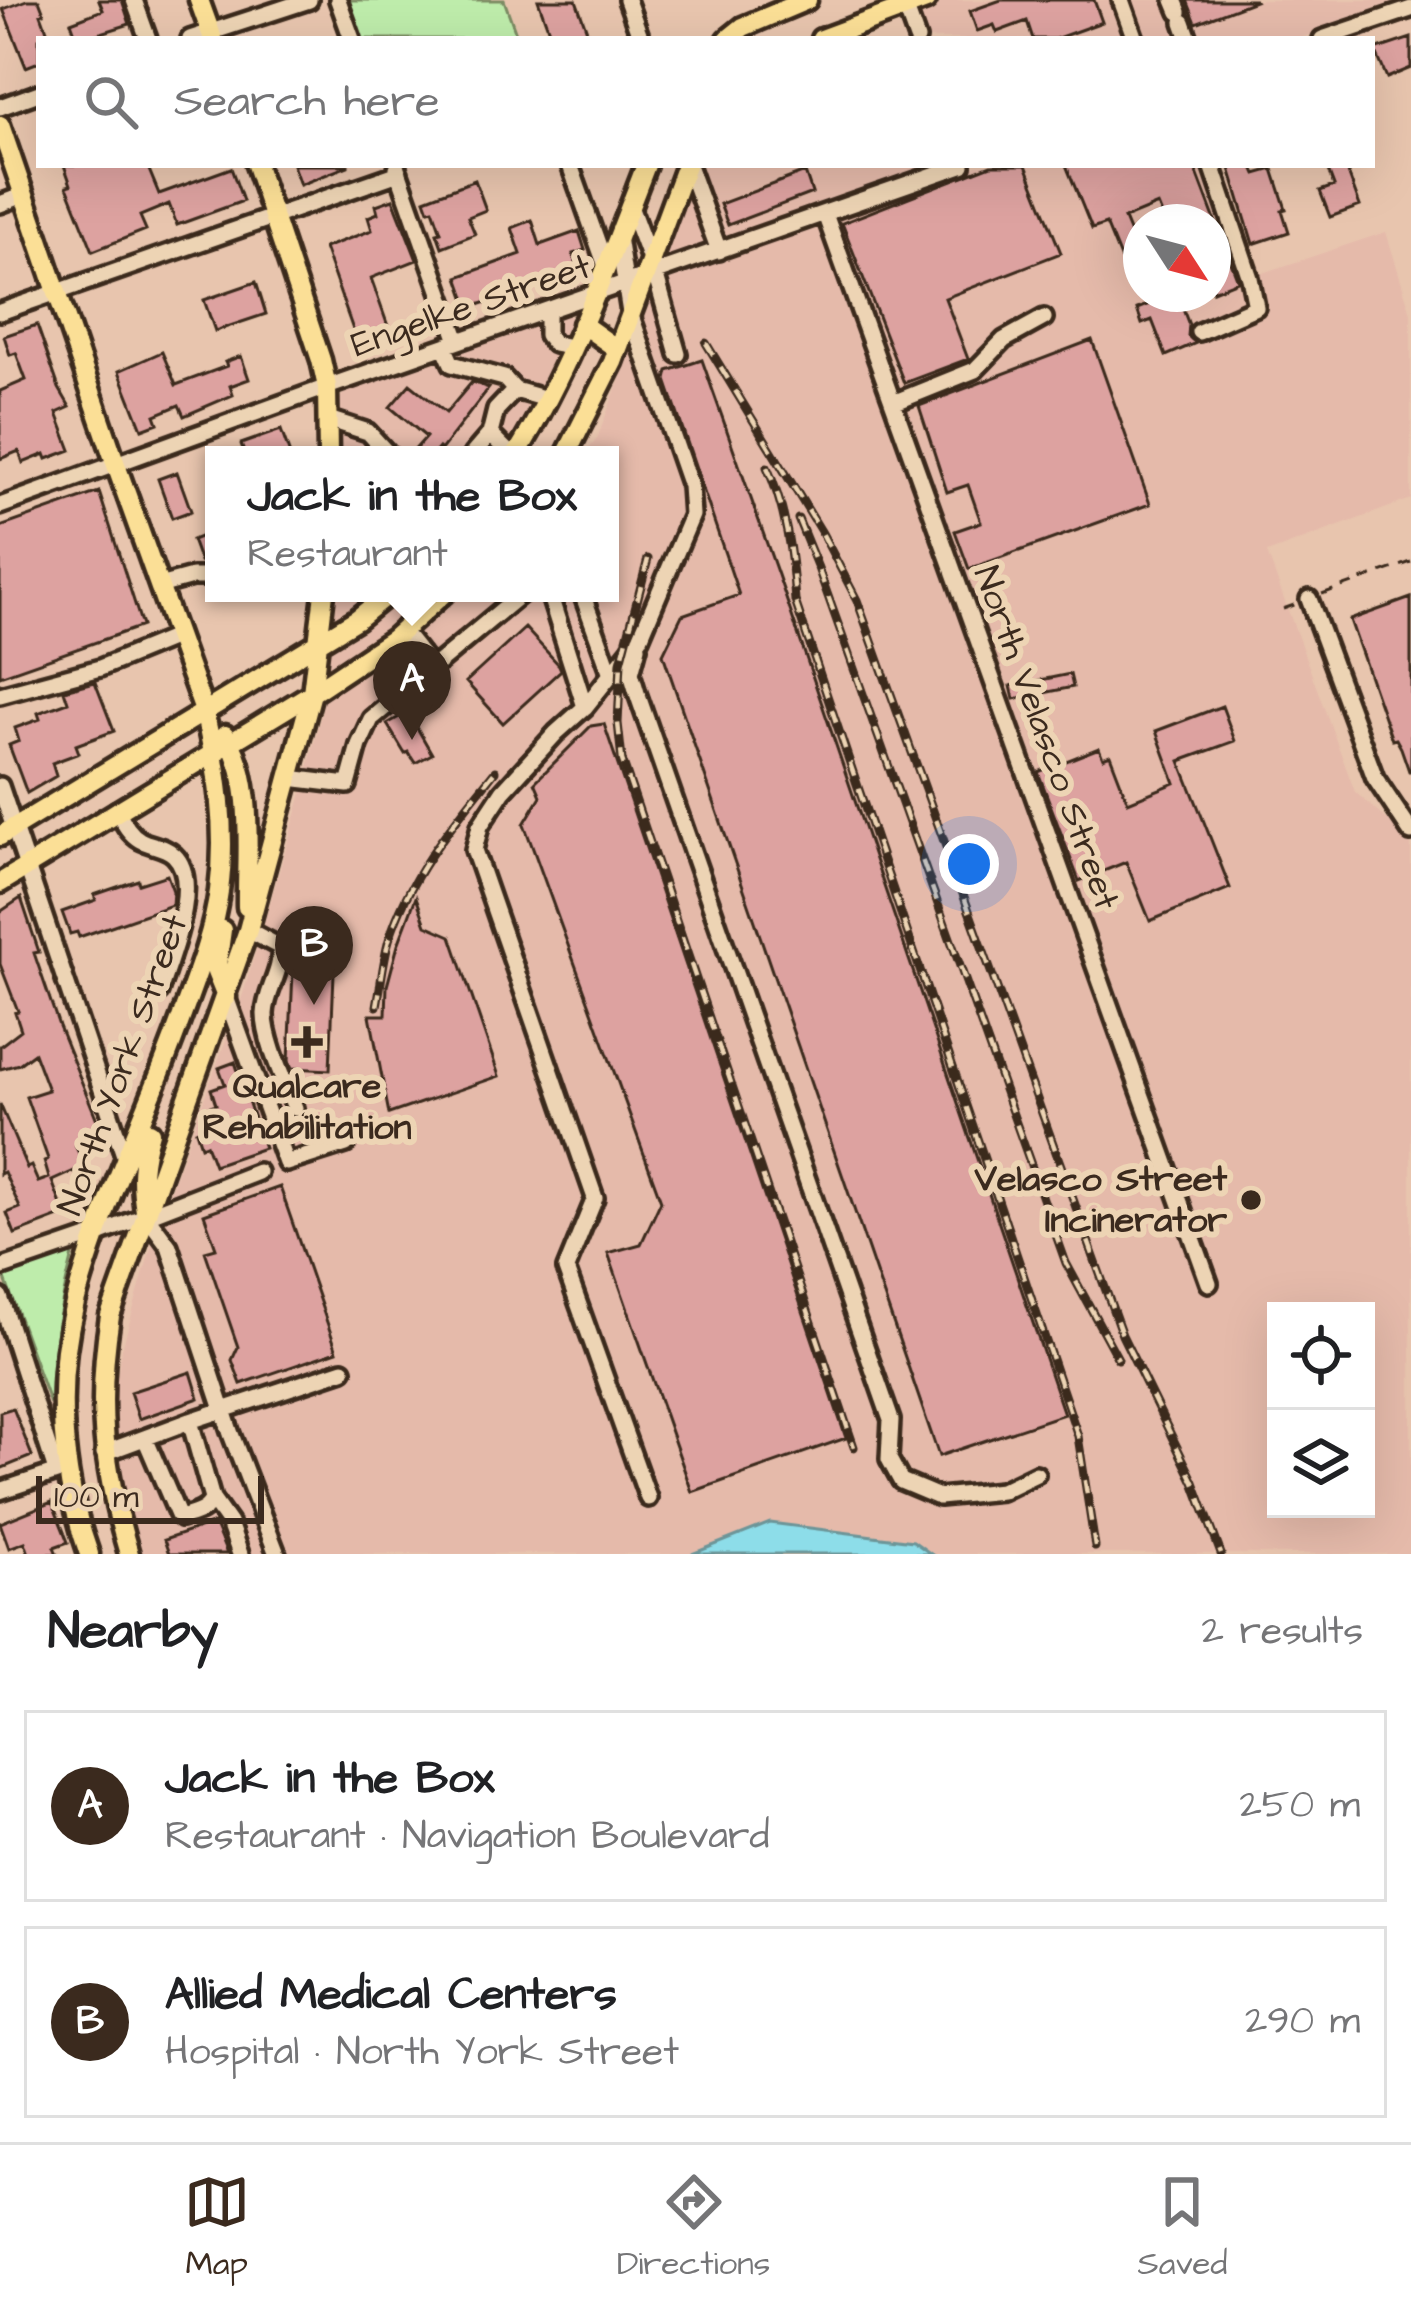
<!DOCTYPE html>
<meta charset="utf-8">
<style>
body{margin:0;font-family:"Architects Daughter",sans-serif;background:#f2f2f2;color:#202124}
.controls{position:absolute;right:36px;bottom:36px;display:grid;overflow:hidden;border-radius:0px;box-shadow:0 12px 48px #0002}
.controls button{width:108px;height:108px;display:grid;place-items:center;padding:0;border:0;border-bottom:3px solid #e0e0e0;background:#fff;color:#202124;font:60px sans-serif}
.compass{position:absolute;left:1123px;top:204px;width:108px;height:108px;border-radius:50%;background:#fff;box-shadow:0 12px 48px #0002;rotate:126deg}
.scale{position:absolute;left:36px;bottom:30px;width:228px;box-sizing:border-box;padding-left:12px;border:6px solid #3b2a1e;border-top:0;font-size:33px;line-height:42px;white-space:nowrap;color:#3b2a1e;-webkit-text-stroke:9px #edd4b4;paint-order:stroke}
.you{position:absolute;left:969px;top:864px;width:42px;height:42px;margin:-30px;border:9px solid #fff;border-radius:50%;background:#1a73e8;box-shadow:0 0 0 18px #1a73e833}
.badge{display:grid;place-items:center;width:78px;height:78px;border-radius:50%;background:#3b2a1e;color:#fff;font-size:39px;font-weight:700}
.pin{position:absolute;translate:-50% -99px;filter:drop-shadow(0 3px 6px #0008)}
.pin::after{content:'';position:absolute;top:63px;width:42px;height:36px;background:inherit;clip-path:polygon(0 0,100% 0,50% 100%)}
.popup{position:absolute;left:205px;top:446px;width:414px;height:156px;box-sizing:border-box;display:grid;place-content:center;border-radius:0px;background:#fff;filter:drop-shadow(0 3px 9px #0005);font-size:39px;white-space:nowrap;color:#757577}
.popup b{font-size:45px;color:#202124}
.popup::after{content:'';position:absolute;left:50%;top:100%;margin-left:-24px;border:24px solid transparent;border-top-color:#fff}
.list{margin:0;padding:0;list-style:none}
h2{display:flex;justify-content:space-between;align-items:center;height:156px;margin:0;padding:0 48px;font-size:51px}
h2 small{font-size:39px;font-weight:400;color:#757577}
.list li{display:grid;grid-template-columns:78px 1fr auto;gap:36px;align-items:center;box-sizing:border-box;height:192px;margin:0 24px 24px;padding:0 24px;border:3px solid #e0e0e0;border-radius:0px}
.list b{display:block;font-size:45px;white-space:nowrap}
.list p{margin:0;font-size:39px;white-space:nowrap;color:#757577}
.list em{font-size:39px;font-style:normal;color:#757577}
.icon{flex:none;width:66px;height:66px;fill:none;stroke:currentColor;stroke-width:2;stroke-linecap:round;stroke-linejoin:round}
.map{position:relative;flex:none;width:1411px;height:1554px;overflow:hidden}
.search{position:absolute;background:#fff;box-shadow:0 12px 48px #0002;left:36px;right:36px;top:36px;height:132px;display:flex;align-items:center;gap:30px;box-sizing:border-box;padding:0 42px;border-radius:0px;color:#757577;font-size:45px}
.sheet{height:588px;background:#fff}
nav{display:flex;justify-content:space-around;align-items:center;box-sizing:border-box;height:168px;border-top:3px solid #e0e0e0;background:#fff;font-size:33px;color:#757577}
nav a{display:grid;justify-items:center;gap:6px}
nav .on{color:#3b2a1e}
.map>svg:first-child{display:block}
.built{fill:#e5baaa;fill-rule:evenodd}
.green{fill:#beecab;stroke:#7c8b64;stroke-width:3}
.water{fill:#8ddde9;stroke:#6c9598;stroke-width:3}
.building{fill:#dda2a0;stroke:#3b2a1e;stroke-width:3}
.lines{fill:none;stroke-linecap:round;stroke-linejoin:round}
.minor-casing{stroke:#3b2a1e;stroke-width:24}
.major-casing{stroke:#3b2a1e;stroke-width:27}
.path{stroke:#3b2a1e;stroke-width:3;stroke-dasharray:12 9;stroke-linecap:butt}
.minor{stroke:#edd4b4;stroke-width:15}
.major{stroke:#fbdf96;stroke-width:18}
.rail-casing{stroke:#3b2a1e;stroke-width:9}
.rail{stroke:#edd4b4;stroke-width:4.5;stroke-dasharray:14;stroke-linecap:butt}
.poi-dot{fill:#3b2a1e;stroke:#edd4b4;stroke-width:4.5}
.labels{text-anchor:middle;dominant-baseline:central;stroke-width:12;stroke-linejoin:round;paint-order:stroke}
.street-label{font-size:36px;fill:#3b2a1e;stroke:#edd4b4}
.poi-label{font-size:36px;font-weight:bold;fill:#3b2a1e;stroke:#edd4b4}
</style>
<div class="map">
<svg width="1411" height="1554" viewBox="0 0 1411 1554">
<rect width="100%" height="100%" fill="#e8c5ae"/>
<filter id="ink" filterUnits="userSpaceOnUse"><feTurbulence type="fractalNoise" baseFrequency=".00833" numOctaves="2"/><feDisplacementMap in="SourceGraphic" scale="24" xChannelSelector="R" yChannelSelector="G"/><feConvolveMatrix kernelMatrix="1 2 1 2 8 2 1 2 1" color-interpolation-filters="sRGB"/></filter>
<g filter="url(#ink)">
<!-- built -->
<path class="built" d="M882,0H1411L1297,39H929L920,15L889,25Z
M700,165H953L957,172L977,165H1207L1249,291L1261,286L1257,275L1386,232L1411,313V499L1267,553L1355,792L1411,840V1554H933L913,1541L770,1523L692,1554H141L118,1481L110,1422L121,1352L159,1220L243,994L300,801L322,710L323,669L335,593H610V455H584L597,439ZM1141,222H1213V294H1141ZM1276,1311H1366V1509H1276Z
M565,313L570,317L573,327L553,373L526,423L502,455H339L336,401L346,391Z"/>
<!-- green -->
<path class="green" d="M345,0H504L518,39H359Z
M74,1251C61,1302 51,1351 50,1404L4,1276Z"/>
<!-- water -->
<path class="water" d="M770,1523L913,1541L931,1554H692Z"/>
<!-- building -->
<path class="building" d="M27,0H39L44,13L41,14L50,39H39V62L26,67L3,9Z
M99,0H122L130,24L98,34L100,39H77L71,22L103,10Z
M538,0H576L590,39H552Z
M1001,0H1094L1102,22L1055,39H1033L1027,21L997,32L994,25L977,31L970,11Z
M1187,0H1254L1255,1L1196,23Z
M1411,38V68L1387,78L1375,50Z
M64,165H147L159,194L231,168L243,201L177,225L169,204L140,216L146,230L93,251L67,186L71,185Z
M293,165H348V166L300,185Z
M991,165H1026L1061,253L945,298L968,359L904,383L842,223Z
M1066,165H1194L1238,281L1213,291V222H1165L1158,205L1124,219L1137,251L1120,258L1106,224L1092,229Z
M1229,165H1252L1256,174L1273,169L1286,209L1282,210L1289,232L1253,244Z
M1326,165H1345L1360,206L1330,217L1320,191L1334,186Z
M805,172L812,193L728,225L720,204Z
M475,180L486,210L468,217L475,234L442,247L437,233L441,232L433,209L429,210L425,199Z
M393,199L417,260L371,278L389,329L357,341L324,248L372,230L368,217L378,213L376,205Z
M532,220L540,245L579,231L585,250L573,254L579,270L511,293L513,298L497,304L496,299L469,308L458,277L521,254L512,228Z
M256,282L266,314L215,331L204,300Z
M1174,294H1205L1181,304L1189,325L1188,336L1196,343L1166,356L1152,320L1142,324L1137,309Z
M37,325L59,388L70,407L57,413L71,450L47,459L45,454L23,463L19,451L0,459V391L26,380L16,353L10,355L4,336Z
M1092,340L1150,504L969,569L955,531L981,522L968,485L947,492L919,406Z
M162,352L176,385L227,366L225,362L241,356L249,379L230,386L233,395L184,416L179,405L155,415L158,423L142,429L119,371Z
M702,360L778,575L1064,1414L939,1456L663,654L682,615L739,595L666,380L668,371Z
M472,382L489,388L441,450L439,448L433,455H410L426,437L390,407L410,384L446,413Z
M281,430L290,455H245L241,444Z
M177,472L191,511L172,518L158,479Z
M99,492L142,626L0,676V527Z
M214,531V557L200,562L192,540Z
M1411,598V771H1409L1401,748L1396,739L1392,740L1350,620Z
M525,628L559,665L561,670L503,723L466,682Z
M1070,674L1073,687L1014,699L1011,686Z
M95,682L114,731L76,745L79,753L52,763L56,776L27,793L9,745L19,741L15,728L40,719L38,713L68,702L64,690Z
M1222,706L1235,741L1180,761L1230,888L1150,921L1126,862L1079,881L1038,772L1099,748L1103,758L1110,755L1128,802L1175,783L1156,731Z
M408,712L432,754L415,763L408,752L405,754L387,724Z
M604,724L846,1438L692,1492L608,1253L641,1244L661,1201L524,824L541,796L535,782L591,726Z
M167,875L173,891L172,905L79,937L77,932L70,934L62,912L96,900L94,895L138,880L139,884Z
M416,897L426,925L451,936L499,1076L389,1114L370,1015H386L387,986L398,945Z
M21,898L39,952L34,953L59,1026L104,1137L76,1147L85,1166L52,1181L65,1215L15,1234L7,1213L20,1208L4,1172L0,1174V1104L27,1168L31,1166L38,1182L49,1178L44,1161L48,1159L26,1097L48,1090L34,1053L19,1064L0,1069V1046L21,1030L15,1012L18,1011L0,964V912Z
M293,972L334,973L330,1070L292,1068L289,1061Z
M235,1062L264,1148L214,1165L206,1144L201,1146L196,1131L209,1126L203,1109L216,1104L211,1089L225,1084L219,1068Z
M280,1187L337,1351L241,1384L232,1360L238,1347L205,1251L216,1248L204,1214Z
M191,1372L199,1398L139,1419L130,1392Z
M13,1408L32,1456L0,1469V1412Z
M52,1502L68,1542L54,1547L57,1554H29L25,1542L9,1548L0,1523Z
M214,1523L227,1554H169L164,1540Z"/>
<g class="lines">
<!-- minor casing -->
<g class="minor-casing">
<path id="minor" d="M134,0L148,39
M338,0L352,39
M627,0L641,39
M903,0L917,39
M1121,0L1135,39
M1174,0L1179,12
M1183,22L1189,39
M190,39L309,0
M1322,39L1411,9
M0,107L39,93
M570,165L607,269
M688,165L719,251
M397,168L458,341
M0,204L24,195
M630,206L655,273L678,354
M825,214L1209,1283
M618,237L630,313L690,486L692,515L640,638L585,707L556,733L503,791L480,826L474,850L595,1198L566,1269L648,1498
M547,311V335L554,344L571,347
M0,312L399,173
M1199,332L1256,307L1250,278L1212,165
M444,346L452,364L504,378L515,390
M893,403L975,370L1004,340L1044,318
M328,419L368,432L389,455
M472,455L490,434
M511,455L490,434L496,410L515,390L547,399
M0,506L327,387L962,165
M159,586L192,577H214
M549,593L585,707
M582,593L611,674
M1309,599L1375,778L1411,832
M402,631L433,670
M638,647L631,673L637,693L891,1420L889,1459L901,1481L939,1497L1001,1491L1036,1474
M0,695L100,668L178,636
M289,778L348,785L359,745L371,719L522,593
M0,786L126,1161
M117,810C123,821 128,833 140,840C151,846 165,846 174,855C203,882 169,959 159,992
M248,930L280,947C283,971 266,990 265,1014C265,1041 285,1082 295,1108
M280,947L291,941L323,942
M226,997L286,1163L346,1144
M146,1215L169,1246L231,1434L277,1554
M0,1268L96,1235L258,1172
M0,1297L56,1471
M145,1438L178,1515L181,1518C193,1514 207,1512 212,1499L190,1421
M104,1453L190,1421L343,1370
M0,1491L63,1470
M212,1499L229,1523L240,1554"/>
</g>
<!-- major casing -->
<g class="major-casing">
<path id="major" d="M199,0L213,39
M728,39L743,27L807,0
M821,39L926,0
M0,125L116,465L204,711C218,770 227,830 219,891C213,936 195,979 180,1021C146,1115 101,1207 75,1303C54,1384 61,1476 89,1554
M256,165L321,360L327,387L328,455
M582,324L617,349
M516,455C572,365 608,263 646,165
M566,455L613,362L686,165
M225,735C256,778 246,857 247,907
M0,836L357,619L389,593
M0,883L312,693L393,639L444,593
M222,930L216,972L226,997
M145,1211C140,1181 141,1161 150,1132
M129,1554C103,1467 96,1406 110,1316L248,930L312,693L324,593"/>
</g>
<!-- path -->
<path class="path" d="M1322,594L1411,562
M1283,609L1297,604"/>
<!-- minor -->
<use href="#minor" class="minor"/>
<!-- major -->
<use href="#major" class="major"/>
<!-- rail casing -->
<g class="rail-casing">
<path id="rail" d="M706,343L822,533L857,600L1122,1335L1194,1482L1221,1554
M767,467C786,510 792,554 795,601L1078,1436L1095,1547
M798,519L818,568L1066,1263L1118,1359
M648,559L621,662L618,723L622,760L854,1447
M377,1006C381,985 383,961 389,940C409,875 453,823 495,771"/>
</g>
<!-- rail -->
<use href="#rail" class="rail"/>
</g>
</g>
<!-- markers -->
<g class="poi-dot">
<path d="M301 1024h12v12h12v12h-12v12h-12v-12h-12v-12h12z"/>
<circle cx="1251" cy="1200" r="12"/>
</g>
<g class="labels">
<!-- street labels -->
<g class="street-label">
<text transform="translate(471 306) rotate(-19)">Engelke Street</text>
<text transform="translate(1046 738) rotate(70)">North Velasco Street</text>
<text transform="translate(123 1065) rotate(-70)">North York Street</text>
</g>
<!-- poi labels -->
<g class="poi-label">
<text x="307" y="1086">Qualcare<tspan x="307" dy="41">Rehabilitation</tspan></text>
<text x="1227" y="1179" text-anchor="end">Velasco Street<tspan x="1227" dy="41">Incinerator</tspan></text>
</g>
</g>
</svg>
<div class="controls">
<button><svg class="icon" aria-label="locate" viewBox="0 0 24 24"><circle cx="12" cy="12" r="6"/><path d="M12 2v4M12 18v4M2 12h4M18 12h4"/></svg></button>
<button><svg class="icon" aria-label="layers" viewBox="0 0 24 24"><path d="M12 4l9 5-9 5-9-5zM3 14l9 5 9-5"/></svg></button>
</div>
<svg class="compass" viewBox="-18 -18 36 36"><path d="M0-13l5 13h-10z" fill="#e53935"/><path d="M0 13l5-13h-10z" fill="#757577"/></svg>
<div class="scale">100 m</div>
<div class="you"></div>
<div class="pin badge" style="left:412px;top:740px">A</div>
<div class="popup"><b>Jack in the Box</b>Restaurant</div>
<div class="pin badge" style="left:314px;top:1005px">B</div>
<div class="search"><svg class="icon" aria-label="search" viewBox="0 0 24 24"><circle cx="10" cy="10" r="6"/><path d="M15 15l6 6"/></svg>Search here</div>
</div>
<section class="sheet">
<h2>Nearby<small>2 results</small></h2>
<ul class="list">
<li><span class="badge">A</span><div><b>Jack in the Box</b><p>Restaurant · Navigation Boulevard</p></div><em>250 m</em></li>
<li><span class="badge">B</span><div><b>Allied Medical Centers</b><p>Hospital · North York Street</p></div><em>290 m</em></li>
</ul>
</section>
<nav>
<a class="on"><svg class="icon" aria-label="map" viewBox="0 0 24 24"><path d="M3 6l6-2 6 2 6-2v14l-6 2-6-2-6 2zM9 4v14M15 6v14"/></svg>Map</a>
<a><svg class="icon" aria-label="directions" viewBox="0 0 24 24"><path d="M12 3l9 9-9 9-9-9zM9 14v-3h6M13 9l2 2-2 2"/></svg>Directions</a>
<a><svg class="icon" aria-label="saved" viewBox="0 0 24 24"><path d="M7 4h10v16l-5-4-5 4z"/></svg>Saved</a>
</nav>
